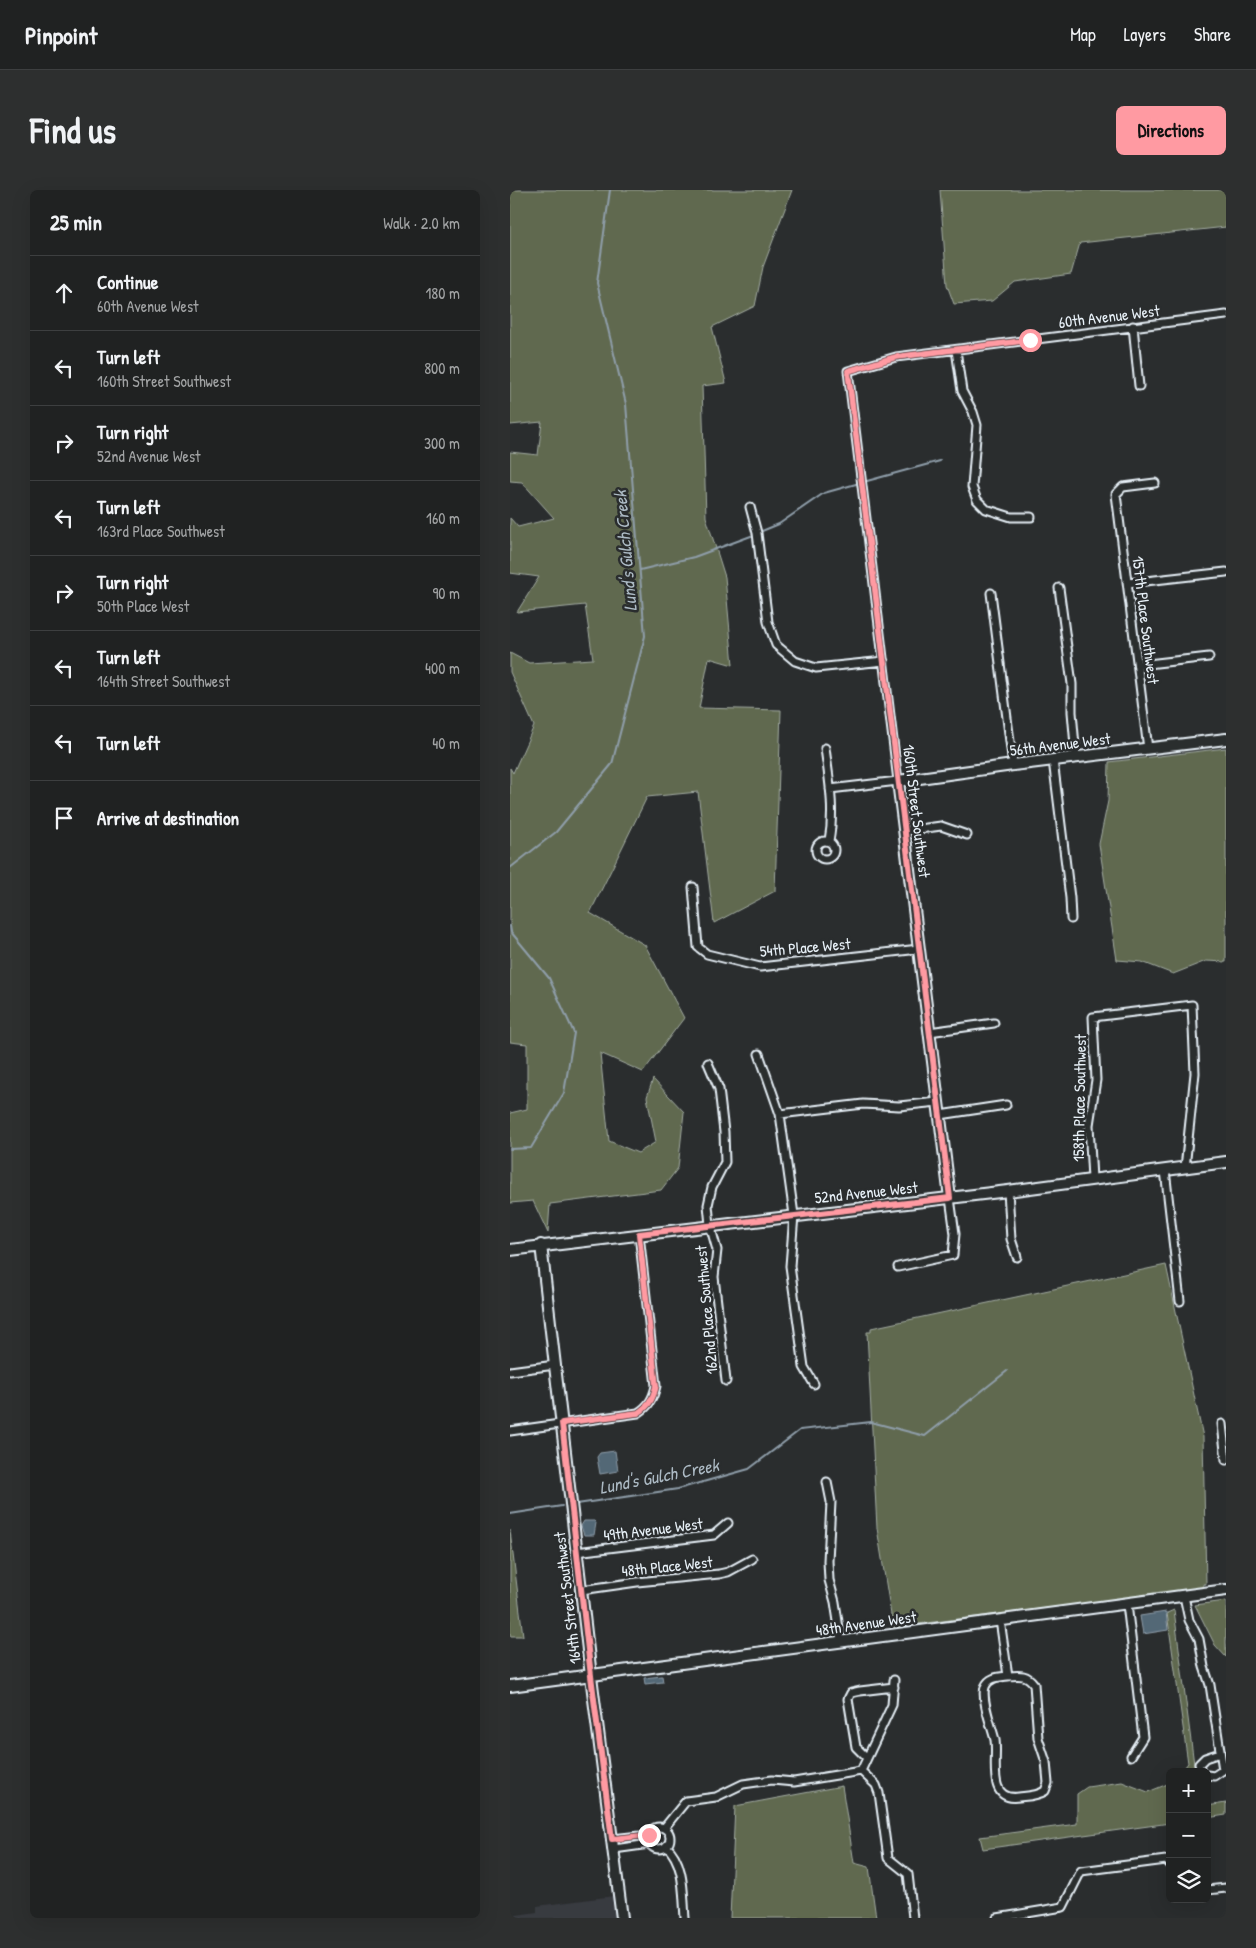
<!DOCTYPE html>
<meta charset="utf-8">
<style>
body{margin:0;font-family:"Patrick Hand",sans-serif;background:#2d2f2f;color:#f1f3f6}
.controls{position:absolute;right:15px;bottom:15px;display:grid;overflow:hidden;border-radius:8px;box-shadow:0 5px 20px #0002}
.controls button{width:45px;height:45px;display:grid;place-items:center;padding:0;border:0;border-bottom:1px solid #3d3f40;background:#202222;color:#f1f3f6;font:25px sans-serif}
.stop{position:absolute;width:15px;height:15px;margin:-11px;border:4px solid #ff9aa2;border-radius:50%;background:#fff}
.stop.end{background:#ff9aa2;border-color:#fff;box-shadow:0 1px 5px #0008}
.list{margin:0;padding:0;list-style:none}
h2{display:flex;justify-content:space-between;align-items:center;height:65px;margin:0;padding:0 20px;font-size:21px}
h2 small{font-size:16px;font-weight:400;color:#a2a4a5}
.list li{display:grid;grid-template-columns:32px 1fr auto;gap:15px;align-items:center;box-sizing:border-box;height:75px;padding:0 20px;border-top:1px solid #3d3f40}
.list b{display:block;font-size:19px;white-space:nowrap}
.list p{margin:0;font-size:16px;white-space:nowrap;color:#a2a4a5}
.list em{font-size:16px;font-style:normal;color:#a2a4a5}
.icon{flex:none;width:28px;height:28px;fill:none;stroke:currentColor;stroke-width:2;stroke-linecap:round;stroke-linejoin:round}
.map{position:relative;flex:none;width:716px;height:1728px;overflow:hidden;border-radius:8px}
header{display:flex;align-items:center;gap:30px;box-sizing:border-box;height:70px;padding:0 25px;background:#202222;border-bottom:1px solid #3d3f40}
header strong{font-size:24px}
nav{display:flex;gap:28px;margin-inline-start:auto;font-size:18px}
.intro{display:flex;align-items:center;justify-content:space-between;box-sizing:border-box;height:120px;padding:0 30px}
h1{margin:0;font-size:35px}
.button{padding:12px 22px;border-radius:8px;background:#ff9aa2;color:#111;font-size:18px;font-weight:700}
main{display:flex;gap:30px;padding:0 30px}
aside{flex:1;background:#202222;border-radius:8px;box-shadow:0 5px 20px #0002}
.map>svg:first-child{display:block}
.built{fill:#383a41}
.green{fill:#60694f;stroke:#a4ada4}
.water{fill:#536776;stroke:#8f9eaa}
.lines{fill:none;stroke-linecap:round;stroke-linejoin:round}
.stream{stroke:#8f9eaa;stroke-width:2}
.street-casing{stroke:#e8f1f8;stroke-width:11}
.secondary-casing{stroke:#e8f1f8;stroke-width:14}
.street{stroke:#2a2d2e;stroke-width:7}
.secondary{stroke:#2a2d2e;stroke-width:10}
.route{stroke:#ff9aa2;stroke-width:6}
.labels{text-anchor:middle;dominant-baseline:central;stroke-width:5;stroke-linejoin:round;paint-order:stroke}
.street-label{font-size:16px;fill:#e8f1f8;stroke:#2a2d2e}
.water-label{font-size:18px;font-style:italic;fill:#acbac4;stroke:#2a2d2e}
</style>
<header>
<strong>Pinpoint</strong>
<nav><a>Map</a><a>Layers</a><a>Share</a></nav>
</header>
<div class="intro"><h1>Find us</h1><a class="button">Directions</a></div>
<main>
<aside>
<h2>25 min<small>Walk · 2.0 km</small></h2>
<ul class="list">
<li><svg class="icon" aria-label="ahead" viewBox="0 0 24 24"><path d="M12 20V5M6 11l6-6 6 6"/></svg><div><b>Continue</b><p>60th Avenue West</p></div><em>180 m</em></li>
<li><svg class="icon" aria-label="left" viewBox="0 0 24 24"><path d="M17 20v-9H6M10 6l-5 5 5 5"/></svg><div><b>Turn left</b><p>160th Street Southwest</p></div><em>800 m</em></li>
<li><svg class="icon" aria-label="right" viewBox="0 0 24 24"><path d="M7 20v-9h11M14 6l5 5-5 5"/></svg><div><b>Turn right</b><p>52nd Avenue West</p></div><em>300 m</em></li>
<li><svg class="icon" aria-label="left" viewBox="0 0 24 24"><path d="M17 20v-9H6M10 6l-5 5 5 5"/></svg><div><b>Turn left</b><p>163rd Place Southwest</p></div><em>160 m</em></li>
<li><svg class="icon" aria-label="right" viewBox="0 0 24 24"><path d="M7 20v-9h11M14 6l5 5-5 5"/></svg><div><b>Turn right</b><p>50th Place West</p></div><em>90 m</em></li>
<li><svg class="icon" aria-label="left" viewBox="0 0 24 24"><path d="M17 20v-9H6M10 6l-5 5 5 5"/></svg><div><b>Turn left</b><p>164th Street Southwest</p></div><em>400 m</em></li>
<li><svg class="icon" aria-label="left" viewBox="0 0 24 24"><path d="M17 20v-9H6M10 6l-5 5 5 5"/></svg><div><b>Turn left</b></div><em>40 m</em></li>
<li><svg class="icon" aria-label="arrive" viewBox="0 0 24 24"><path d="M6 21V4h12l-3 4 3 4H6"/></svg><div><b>Arrive at destination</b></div></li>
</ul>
</aside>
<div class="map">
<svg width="716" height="1728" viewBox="0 0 716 1728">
<rect width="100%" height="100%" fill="#2a2d2e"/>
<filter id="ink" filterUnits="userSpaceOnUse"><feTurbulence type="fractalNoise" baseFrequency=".02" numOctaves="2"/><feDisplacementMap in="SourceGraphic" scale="10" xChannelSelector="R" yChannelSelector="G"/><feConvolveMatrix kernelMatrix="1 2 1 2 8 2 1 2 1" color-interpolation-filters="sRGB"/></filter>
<g filter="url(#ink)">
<!-- built -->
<path class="built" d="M104,1706L106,1728H0V1726L27,1722V1716Z"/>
<!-- green -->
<path class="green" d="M0,0H282L253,77L245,116L202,137L216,193L192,196L196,327L215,387L223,475L199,468L189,518L271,520L265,701L204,733L188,602L137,607L80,723L135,755L174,828L133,882L90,863L99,951L128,963L146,952L137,907L143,889L174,922L168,978L151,1000L40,1014L38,1043L23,1011L0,1013V923L17,919V854L0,852V578L3,583L24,536L0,482V463L19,473L83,469L75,415L7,422L29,387L0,383V328L8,337L44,328L12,292L0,291V262L28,265L32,232L0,235Z
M430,0H716V37L570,53L561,84L505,92L482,111L444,114L437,95Z
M716,558V772L696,771L663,784L632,772L607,770L589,654L598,611L599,572Z
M656,1075L693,1247L696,1394H693V1399L383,1437L367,1338L357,1142H361V1138Z
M0,1340L13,1446H0Z
M716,1411V1467L705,1455L685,1415Z
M664,1420L685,1582H671L678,1573L657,1423Z
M612,1592L638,1602L660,1593V1633L473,1659L470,1647L567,1634V1604L577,1597Z
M332,1596L344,1673L359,1677L366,1728H220L225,1616Z
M716,1613V1625L697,1628V1616Z"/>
<!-- water -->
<path class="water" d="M105,1261L108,1281L90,1284L87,1267L90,1263Z
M74,1331H84L86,1333L84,1345H74L71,1336Z
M656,1422L658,1440L633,1444L630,1426Z
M152,1486L153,1492L135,1494L134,1488Z"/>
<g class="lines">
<!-- stream -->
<path class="stream" d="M357,291L430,271
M252,341L269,334L314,303L346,294
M130,380L184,367L241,346
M0,678L46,642L102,574L135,446L116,214L87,93L100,0
M0,736L1,742L39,788L64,843L54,903L21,958L0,959
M67,1314L168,1299L239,1279L290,1240L361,1232L415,1246L497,1181
M0,1324L52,1316"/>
<!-- street casing -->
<g class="street-casing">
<path id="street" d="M623,136L629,196
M446,160L452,201L463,222L467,235L462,297L467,310L476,319L501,327H521
M240,317L247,343L258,432L266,455L285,471L306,478L374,471
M618,393L716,382
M549,398L562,494V522L566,567
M481,403L503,575
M629,475L699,467
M315,558C319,589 325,620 319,651
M638,559L606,304L613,297L645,293
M543,570L560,708L561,729
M320,599L388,591L338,181L386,167L716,125
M395,641L431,636L457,645
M306 660a9 9 0 1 1 18 0a9 9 0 1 1-18 0Z
M183,697L188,757L197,764L250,777L409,759
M419,842L484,833
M249,864L270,924L284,1025L280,1076L294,1177L304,1194
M198,873L209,899L214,942L215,972L202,997L198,1015L200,1035L207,1060L204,1087L216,1191
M270,924L353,914L389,916L428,912
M430,925L496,915
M655,980L670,1111
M582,989L579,935L586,890L583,827L682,815L685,883L675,978
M498,1001L501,1049L507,1067
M388,1077L443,1065L445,1044L440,1008
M0,1181L45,1175
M712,1234L716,1270
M0,1241L128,1223C139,1216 143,1209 146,1196L129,1044
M317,1292L321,1312L318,1371L319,1390L325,1412L331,1451
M66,1362L204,1345L218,1333
M71,1400L127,1392L209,1384L218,1382L242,1369
M674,1406L679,1430L689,1449L694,1477L700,1495L713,1580L704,1586L697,1585
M617,1414L633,1547L621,1566
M490,1430L498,1486C510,1485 517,1484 524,1494L528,1548L536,1572L538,1593L535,1601C527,1606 518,1606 509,1607C476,1612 488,1570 485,1550C482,1537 471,1510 475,1497C479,1487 489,1487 498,1486
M357,1568L346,1557L338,1509L341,1503L350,1501L384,1497
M351,1581L382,1515L384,1490
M691,1582L689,1574L695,1568L710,1563
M138 1648a11 11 0 1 1 22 0a11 11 0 1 1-22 0Z
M154,1638L176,1611L206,1607L233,1594L262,1590L284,1592L351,1581L366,1595L369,1603L378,1668L398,1684L403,1728
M102,1649L139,1645
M156,1656C175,1672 173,1705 175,1728
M104,1659L140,1654
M697,1700L716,1698
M487,1728L553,1717L571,1681L656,1670L660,1674"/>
</g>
<!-- secondary casing -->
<g class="secondary-casing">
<path id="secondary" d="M440,1008L388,591L503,575L716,549
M31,1055L81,1486L112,1728
M0,1060L498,1001L716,972
M0,1496L716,1400"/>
</g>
<!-- street -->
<use href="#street" class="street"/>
<!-- secondary -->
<use href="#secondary" class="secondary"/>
</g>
</g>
<g class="lines" filter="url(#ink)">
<!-- route -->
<path class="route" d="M139,1645L102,1649L81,1486L52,1233L128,1223C139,1216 143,1209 146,1196L129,1044L440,1008L338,181L386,167L520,150"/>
</g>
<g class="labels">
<!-- street labels -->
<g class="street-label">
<text transform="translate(599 126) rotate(-7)">60th Avenue West</text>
<text transform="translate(636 430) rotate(83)">157th Place Southwest</text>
<text transform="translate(550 554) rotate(-7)">56th Avenue West</text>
<text transform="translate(407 621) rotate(83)">160th Street Southwest</text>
<text transform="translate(295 757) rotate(-5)">54th Place West</text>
<text transform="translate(569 908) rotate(-89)">158th Place Southwest</text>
<text transform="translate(356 1002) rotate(-6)">52nd Avenue West</text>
<text transform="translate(196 1120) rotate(-95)">162nd Place Southwest</text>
<text transform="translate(143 1339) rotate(-7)">49th Avenue West</text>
<text transform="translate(157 1376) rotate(-6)">48th Place West</text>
<text transform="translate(57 1408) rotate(-97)">164th Street Southwest</text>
<text transform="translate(356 1433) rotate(-8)">48th Avenue West</text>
</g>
<!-- water labels -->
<g class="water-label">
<text transform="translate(115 361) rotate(-95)">Lund's Gulch Creek</text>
<text transform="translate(149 1286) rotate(-11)">Lund's Gulch Creek</text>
</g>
</g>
</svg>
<div class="controls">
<button>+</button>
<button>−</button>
<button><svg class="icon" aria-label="layers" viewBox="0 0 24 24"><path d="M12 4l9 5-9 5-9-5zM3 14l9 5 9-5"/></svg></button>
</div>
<div class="stop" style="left:520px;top:150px"></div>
<div class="stop end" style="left:139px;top:1645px"></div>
</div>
</main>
